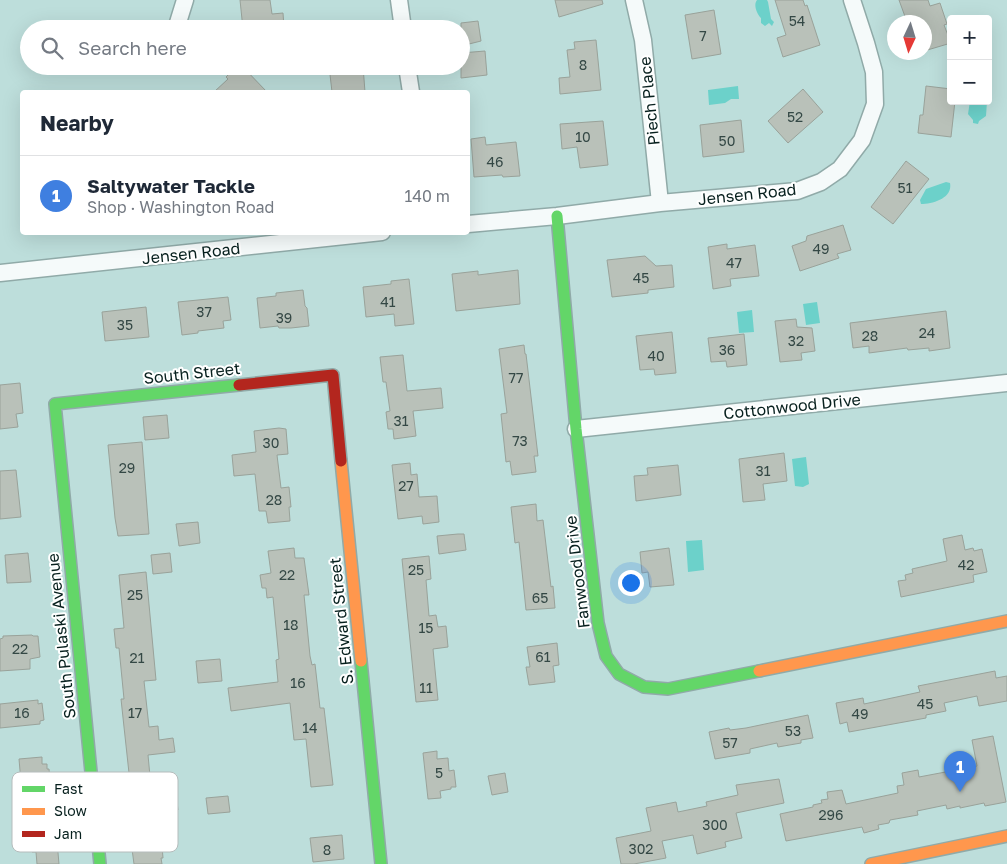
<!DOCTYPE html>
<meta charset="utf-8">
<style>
body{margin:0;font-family:"Golos Text",sans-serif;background:#f6f6f7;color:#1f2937}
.controls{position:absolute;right:15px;top:15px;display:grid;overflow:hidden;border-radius:5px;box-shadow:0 5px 20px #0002}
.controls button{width:45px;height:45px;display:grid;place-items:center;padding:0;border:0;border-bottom:1px solid #e0e1e3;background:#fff;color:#1f2937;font:25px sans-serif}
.compass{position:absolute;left:887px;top:15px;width:45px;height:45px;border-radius:50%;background:#fff;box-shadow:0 5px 20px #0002;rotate:184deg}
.you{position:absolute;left:630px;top:582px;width:18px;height:18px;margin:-12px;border:4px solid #fff;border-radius:50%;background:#1a73e8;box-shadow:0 0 0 8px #1a73e833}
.badge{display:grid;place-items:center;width:32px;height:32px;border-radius:50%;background:#476260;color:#fff;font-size:16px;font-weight:700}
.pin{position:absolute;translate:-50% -41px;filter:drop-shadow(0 1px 2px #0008)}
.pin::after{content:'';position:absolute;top:26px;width:18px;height:15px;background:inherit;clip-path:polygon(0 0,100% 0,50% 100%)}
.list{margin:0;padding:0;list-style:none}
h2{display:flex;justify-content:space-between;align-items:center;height:65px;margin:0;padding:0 20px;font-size:21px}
h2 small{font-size:16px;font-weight:400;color:#747a83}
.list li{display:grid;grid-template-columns:32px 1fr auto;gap:15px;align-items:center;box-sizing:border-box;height:80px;padding:0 20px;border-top:1px solid #e0e1e3}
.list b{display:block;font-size:19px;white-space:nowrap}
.list p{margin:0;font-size:16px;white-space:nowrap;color:#747a83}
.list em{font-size:16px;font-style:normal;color:#747a83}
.icon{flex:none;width:28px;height:28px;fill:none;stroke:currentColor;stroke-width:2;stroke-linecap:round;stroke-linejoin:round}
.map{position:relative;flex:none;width:1007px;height:864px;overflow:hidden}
.search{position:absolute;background:#fff;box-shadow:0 5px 20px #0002;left:20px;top:20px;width:450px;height:55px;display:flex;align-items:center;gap:12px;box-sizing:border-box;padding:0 18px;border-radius:28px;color:#747a83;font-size:19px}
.panel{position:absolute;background:#fff;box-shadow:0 5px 20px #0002;left:20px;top:90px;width:450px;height:145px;border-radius:5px}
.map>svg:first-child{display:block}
.water{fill:#6cd1ca}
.building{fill:#b9c1b9;stroke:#99a29a}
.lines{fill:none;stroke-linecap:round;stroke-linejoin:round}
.street-casing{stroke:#90aaa8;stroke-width:19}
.fast-casing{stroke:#90aaa8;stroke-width:14}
.slow-casing{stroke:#90aaa8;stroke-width:14}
.jam-casing{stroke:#90aaa8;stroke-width:14}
.street{stroke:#f5fafa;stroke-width:16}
.fast{stroke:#63d668;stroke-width:11}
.slow{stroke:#ff974d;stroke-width:11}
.jam{stroke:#b3261e;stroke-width:11}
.labels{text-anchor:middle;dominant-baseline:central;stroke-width:4;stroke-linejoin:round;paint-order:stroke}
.number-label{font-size:14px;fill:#344845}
.street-label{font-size:16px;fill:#07201e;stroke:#fff}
.key{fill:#fff;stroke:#b5bcbc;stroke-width:1}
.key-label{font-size:14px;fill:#07201e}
</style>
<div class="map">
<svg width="1007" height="864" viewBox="0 0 1007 864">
<rect width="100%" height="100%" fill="#bddedb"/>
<!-- water -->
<path class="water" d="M757,0H767L768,2L771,19L774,22L772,26L769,23L765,26L761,23V18C757,14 753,5 757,0Z
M738,86L739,99H731L725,103L709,105L708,90Z
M970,101H987L986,116L979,121L978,124L973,123V120L968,114Z
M946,182L950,183C953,198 933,204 921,204L920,200L926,189Z
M817,302L820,323L806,325L803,304Z
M752,310L754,332L739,333L737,312Z
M806,457L809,484L803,487L795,486L792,459Z
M702,540L704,570L688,572L686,541Z"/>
<!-- building -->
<path class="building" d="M240,0H270L272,14L283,13L284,27L243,29Z
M555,0H602L603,4L559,17Z
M775,0H803L805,6L807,5L820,45L783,57L777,38L786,35Z
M899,0H928L930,6L940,3L947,24L944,25L951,43L924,51V22H907Z
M714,10L721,54L692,59L685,15Z
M478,21L481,41L461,46V23Z
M596,40L601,90L560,94L559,78L570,77L567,50L575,49L574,42Z
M485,51L487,75L461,78V53Z
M237,66H242L267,92H214L228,79L226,77Z
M329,66H363L365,92H332Z
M926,86L951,89V101H955L951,137L918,133L920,115H923Z
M803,89L823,112L788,143L768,121Z
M741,120L744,152L703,157L700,125Z
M603,121L608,165L580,168L577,147L562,149L560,124Z
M485,137L486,145L516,142L520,176L503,177L502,175L474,177L471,139Z
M906,161L929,179L893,224L871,207Z
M843,225L851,250L837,254L839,258L800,271L792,246L806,241L807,236Z
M727,244V249L755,245L759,276L730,279L731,286L713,289L708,247Z
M645,256L656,266L672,265L674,287L648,290V293L612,297L607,260Z
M518,270L520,304L456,311L452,274L478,271V275Z
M409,279L414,324L395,326L394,314L366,317L363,287L391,284V281Z
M303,290L305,306L307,308L309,326L291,328H279L278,326L260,328L257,298L276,296V293Z
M228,297L231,320L223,321L224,328L198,331V333L182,335L178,302Z
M146,307L149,337L105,341L102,312Z
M946,311L950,348L929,351V348L908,350L907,348L869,353V346L853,348L850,323Z
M796,319L797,327L812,328L815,351L801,353L802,360L780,362L775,321Z
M672,332L676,373L655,375L654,369L640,370L636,336Z
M744,334L747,365L727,367L726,361L711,362L708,338Z
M524,345L525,354H526L538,456H534L536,472L512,475L510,461L506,462L501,414L507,413L499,349Z
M403,355L407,391L441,388L443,408L413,411L416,436L394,439L393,429H388L386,412L390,411L386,382H383L380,357Z
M20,383L23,413L16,414L18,427L0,429V385Z
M167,415L169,438L145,440L143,417Z
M279,428L286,429L288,454L277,455L281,488L289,487L291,507H289L290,521L268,523L266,511H259L255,474L234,476L232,455L256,452L254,431Z
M142,442L149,534L118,536L115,518L108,445Z
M784,453L787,481L763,484L765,500L743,502L739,459Z
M410,463L411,475L417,474L419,497L437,496L439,522L423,524L422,516L398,519L392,465Z
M678,465L681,495L636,501L634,476L648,475L647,468Z
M16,470L21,517L0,519V471Z
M536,504L537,521L543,520L551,587L553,586L555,608L526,610L519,542L515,543L511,507Z
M198,522L200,543L179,546L176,524Z
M458,534H464L466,550L439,554L437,536Z
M962,535L965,550L973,548L974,551L982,549L987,572L973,575L974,582L901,597L898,581L906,580L905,575L913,573L912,569L947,561L943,539Z
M294,548L295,558H304L309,595H304L310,656L312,665L315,664L320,708H324L333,785L311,787L306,739L294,740L290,703L231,711L228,688L278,682L276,660L279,659L273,597L267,598L266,588H262L260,575L271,573L268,551Z
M669,548L674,585L650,587L648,572L642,573L640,552Z
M28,553L31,582L7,583L5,555Z
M170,553L172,572L153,574L151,555Z
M429,556L431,579L426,580L429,616L436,615L438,627L446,626L448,647L433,649L438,700L416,702L402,559Z
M146,572L156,680L144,681L149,727L158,726L159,740L173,738L175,752L148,755L151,787L175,785L178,810L159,811L163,858H161L162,864H134L132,849L125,850L123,830L135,828L124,727L121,699H124L119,648H116L114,629L124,628L119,575Z
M32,635L33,636H38L40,657L30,659V669L0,671V639L3,638V636Z
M557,643L559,665L553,666L555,682L529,685L526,667H530L527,647Z
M220,659L222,681L198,683L196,661Z
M995,671L996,678L1007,676V701L979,706L977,696L944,703L946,711L926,715V718L849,732L847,722L840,724L836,703L863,698L864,704L920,692L918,686Z
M38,700V704L42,703L44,720L40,721V724L0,728V704Z
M808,715L813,738L801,740V743L778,747L777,743L750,749V753L715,759L709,732L729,728L730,730L746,728Z
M993,736L1006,802L985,806L984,803L960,808V806L947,809L946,805L917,811L918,815L890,820L889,823L878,825L879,829L864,833L862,827L786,841L780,814L813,807V805L822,803L821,800L828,799L827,792L842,790L846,804L898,793L897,786L904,785L902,773L918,770L919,777L977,766L972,740Z
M437,751V759L448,758L449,771L454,770L456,787H451V789L440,791L441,798L428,799L423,753Z
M42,757V764H47V769H49L52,805L60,804L61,815L68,814L69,829L56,830L59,864H37L36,852H32L30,832H29L25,782H21L19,759Z
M505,773L508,792L492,795L488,776Z
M779,779L784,803L736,813L742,838L725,842L726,847L697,854L693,835L662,841L666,858L634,864H621L616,838L651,831L646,808L676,802L678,812L707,806L706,802L738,795L736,785Z
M228,796L230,812L208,814L206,798Z
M342,835L344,859L313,862L310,838Z"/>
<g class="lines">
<!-- street casing -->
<g class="street-casing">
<path id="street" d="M399,0L403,29
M634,0L643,40L660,203
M176,29L185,0
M407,66L411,92
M468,224L557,216L660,203L797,191L821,182L840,169L862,140L875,104L874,72L866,43L852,0
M0,273L382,232
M576,429L1007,383"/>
</g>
<!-- fast casing -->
<g class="fast-casing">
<path id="fast" d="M557,216L576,429L598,623L606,656L619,674L644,687L668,689L759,671
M361,661L381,864
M100,864L55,404L239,385"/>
</g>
<!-- slow casing -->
<g class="slow-casing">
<path id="slow" d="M341,461L361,661
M759,671L1007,621
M871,864L1007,836"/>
</g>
<!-- jam casing -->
<g class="jam-casing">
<path id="jam" d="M239,385L333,375L341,461"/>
</g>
<!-- street -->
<use href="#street" class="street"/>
<!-- fast -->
<use href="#fast" class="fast"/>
<!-- slow -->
<use href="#slow" class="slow"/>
<!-- jam -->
<use href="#jam" class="jam"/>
</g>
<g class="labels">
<!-- number labels -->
<g class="number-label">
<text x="797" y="20">54</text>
<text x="703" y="35">7</text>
<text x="583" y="64">8</text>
<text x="795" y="116">52</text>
<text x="583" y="136">10</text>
<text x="727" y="140">50</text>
<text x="495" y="161">46</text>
<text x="905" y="187">51</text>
<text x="821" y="248">49</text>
<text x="734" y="262">47</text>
<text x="641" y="277">45</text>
<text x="388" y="301">41</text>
<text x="204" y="311">37</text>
<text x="284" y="317">39</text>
<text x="125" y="324">35</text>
<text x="927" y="332">24</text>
<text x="870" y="335">28</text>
<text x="796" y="340">32</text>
<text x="727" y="349">36</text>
<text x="656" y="355">40</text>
<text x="516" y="377">77</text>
<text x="401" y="420">31</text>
<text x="520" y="440">73</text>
<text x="271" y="442">30</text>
<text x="127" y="467">29</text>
<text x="763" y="470">31</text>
<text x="406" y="485">27</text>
<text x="274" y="499">28</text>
<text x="966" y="564">42</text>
<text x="416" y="569">25</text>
<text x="287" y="574">22</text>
<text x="135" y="594">25</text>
<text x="540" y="597">65</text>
<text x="291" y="624">18</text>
<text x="426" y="627">15</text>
<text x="20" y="648">22</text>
<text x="543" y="656">61</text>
<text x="137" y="657">21</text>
<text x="298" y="682">16</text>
<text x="426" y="687">11</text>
<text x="925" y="703">45</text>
<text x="22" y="712">16</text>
<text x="135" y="712">17</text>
<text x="860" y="713">49</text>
<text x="310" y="727">14</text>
<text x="793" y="730">53</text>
<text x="730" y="742">57</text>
<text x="439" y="772">5</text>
<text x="831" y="814">296</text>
<text x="715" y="824">300</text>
<text x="641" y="848">302</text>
<text x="327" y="849">8</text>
</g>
<!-- street labels -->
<g class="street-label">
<text transform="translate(649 101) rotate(-96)">Piech Place</text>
<text transform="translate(747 194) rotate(-6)">Jensen Road</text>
<text transform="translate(191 253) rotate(-6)">Jensen Road</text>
<text transform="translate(192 373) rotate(-6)">South Street</text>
<text transform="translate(792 406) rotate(-6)">Cottonwood Drive</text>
<text transform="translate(577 572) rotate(-97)">Fanwood Drive</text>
<text transform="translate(341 621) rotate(-96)">S. Edward Street</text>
<text transform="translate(61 636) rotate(-96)">South Pulaski Avenue</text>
</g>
</g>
<!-- legend -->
<rect x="12" y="772" width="166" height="80" rx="8" class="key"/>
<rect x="22" y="786" width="23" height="6" fill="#63d668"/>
<rect x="22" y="808" width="23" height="7" fill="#ff974d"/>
<rect x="22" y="831" width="23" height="6" fill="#b3261e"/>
<g class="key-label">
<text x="54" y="794">Fast</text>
<text x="54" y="816">Slow</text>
<text x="54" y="839">Jam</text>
</g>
</svg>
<div class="controls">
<button>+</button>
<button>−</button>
</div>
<svg class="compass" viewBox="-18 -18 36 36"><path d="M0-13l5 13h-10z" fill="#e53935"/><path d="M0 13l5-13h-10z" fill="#747a83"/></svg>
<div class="you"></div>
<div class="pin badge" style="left:960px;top:792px;background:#3f7fe0">1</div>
<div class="search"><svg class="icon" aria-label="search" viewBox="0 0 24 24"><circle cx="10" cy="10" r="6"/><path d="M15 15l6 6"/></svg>Search here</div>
<section class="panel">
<h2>Nearby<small></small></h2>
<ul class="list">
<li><span class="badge" style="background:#3f7fe0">1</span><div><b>Saltywater Tackle</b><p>Shop · Washington Road</p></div><em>140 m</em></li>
</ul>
</section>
</div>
